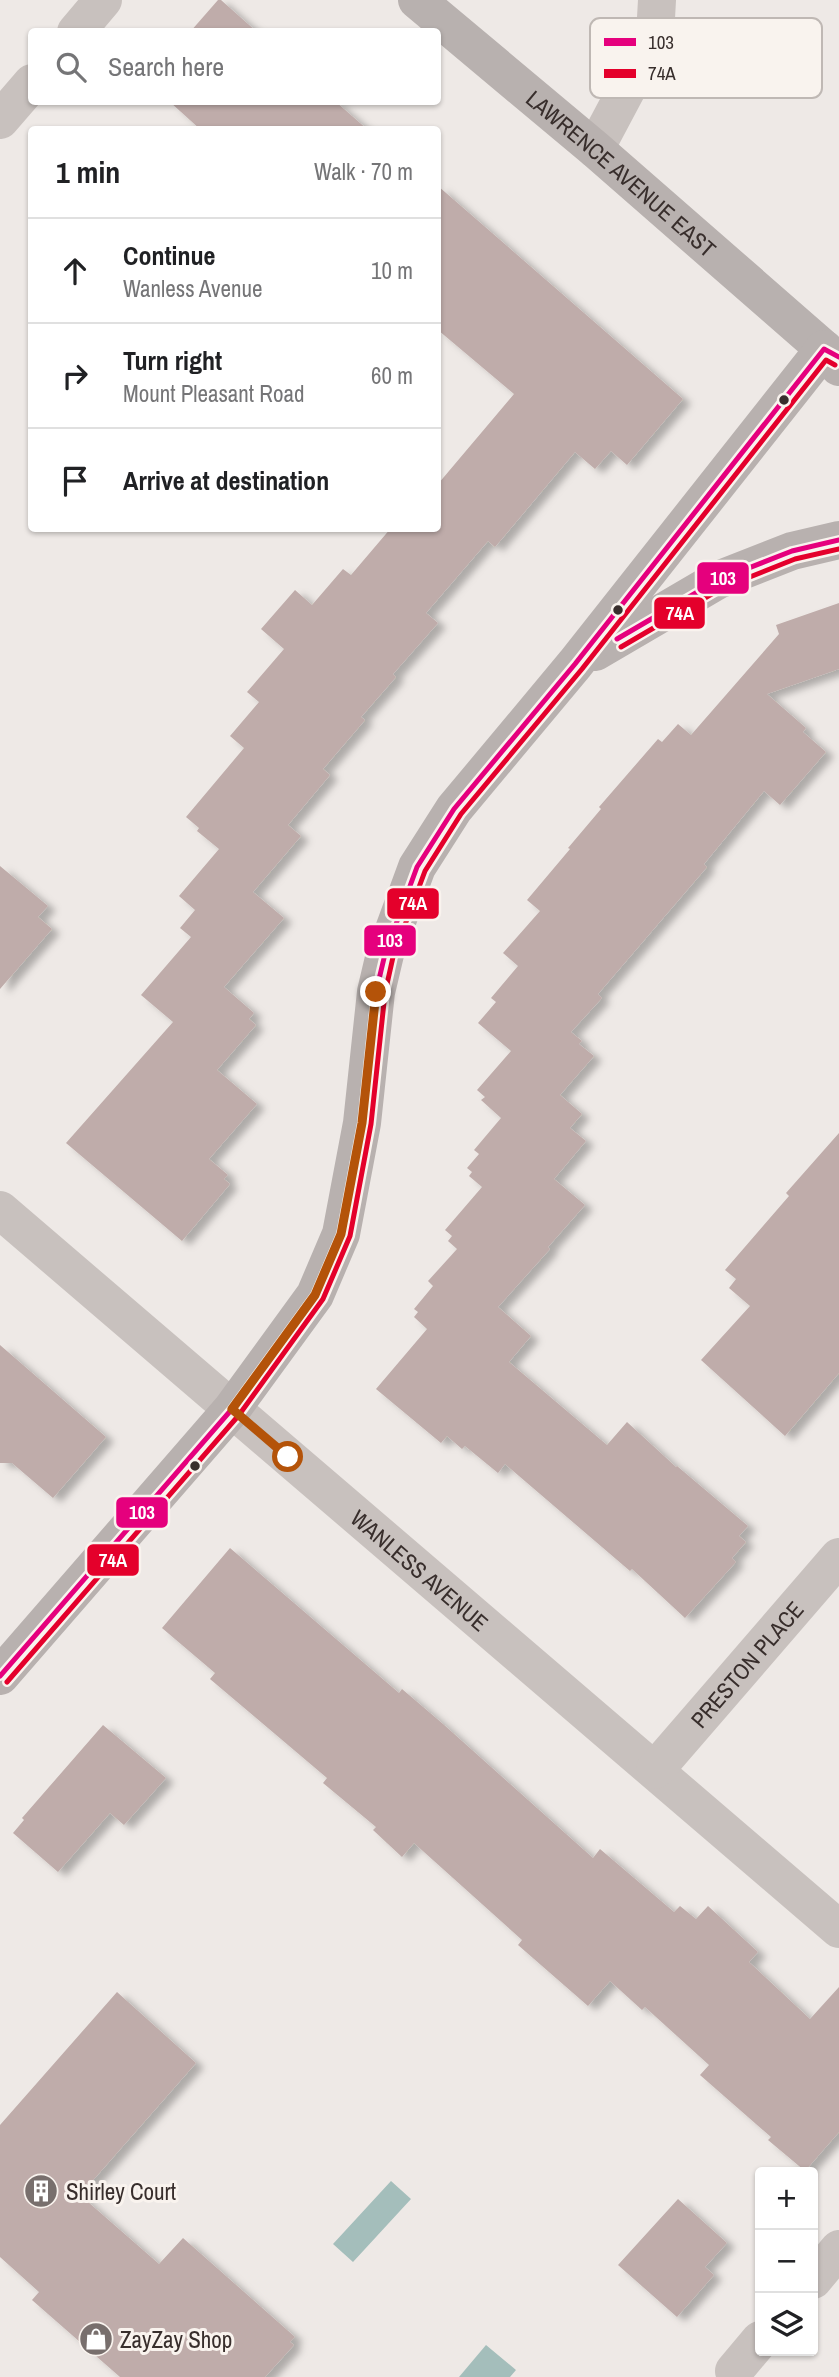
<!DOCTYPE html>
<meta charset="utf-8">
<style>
body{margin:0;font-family:"Archivo Narrow",sans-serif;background:#f6f6f6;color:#202124}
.controls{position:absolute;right:21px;bottom:21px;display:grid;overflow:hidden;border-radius:7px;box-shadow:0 2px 5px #0004}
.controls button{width:63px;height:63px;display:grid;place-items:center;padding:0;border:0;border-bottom:2px solid #e0e0e0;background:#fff;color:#202124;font:35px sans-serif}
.stop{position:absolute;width:21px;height:21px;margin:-16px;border:5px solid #b45309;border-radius:50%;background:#fff}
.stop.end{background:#b45309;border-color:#fff;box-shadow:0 2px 7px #0008}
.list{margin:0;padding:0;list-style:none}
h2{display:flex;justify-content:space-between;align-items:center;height:91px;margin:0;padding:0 28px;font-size:30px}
h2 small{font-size:23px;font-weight:400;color:#757577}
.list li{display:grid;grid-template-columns:46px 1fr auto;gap:21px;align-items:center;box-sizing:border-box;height:105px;padding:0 28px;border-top:2px solid #e0e0e0}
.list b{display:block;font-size:26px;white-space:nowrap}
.list p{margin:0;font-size:23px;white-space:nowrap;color:#757577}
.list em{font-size:23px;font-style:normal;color:#757577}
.icon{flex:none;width:38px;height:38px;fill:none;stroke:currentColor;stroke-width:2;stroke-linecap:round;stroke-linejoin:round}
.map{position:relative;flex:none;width:839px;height:2377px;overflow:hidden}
.search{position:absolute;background:#fff;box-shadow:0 2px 5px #0004;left:28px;top:28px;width:413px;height:77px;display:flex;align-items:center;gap:18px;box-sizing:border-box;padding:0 24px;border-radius:7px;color:#757577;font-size:26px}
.panel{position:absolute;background:#fff;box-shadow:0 2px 5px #0004;left:28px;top:126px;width:413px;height:406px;border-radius:7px}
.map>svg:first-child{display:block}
.water{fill:#a4bebb}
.building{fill:#bfacaa;filter:url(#shadow)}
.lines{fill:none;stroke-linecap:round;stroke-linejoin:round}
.street{stroke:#c8c1be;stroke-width:38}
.secondary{stroke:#b8b1af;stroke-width:38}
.bus-1-casing{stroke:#f9f3ee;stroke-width:10}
.bus-2-casing{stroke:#f9f3ee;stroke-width:10}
.bus-1{stroke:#e5007d;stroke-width:5}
.bus-2{stroke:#e4002b;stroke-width:5}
.route{stroke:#b45309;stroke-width:9}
.bus-dot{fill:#382e2c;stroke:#f9f3ee;stroke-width:2.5}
.labels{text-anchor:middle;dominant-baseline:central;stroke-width:6;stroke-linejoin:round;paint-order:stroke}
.street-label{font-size:23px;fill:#382e2c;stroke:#f9f3ee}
.poi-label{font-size:23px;fill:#382e2c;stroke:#f9f3ee;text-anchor:start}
.key{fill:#f9f3ee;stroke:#bfb8b4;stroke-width:2}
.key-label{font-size:19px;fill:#382e2c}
.line-badge{stroke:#f9f3ee;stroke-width:2.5}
.badge-label{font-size:19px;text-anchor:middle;font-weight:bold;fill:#fff}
</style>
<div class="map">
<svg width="839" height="2377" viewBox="0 0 839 2377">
<defs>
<filter id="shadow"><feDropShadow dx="8" dy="4.5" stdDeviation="3.5" flood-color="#0004"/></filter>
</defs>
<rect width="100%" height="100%" fill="#eee9e6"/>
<!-- water -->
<path class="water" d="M391,2181L411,2199L353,2262L333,2244Z
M486,2345L516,2370L510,2377H459Z"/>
<!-- building -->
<path class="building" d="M218,0H221L257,32H190Z
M170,102H336L368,130H201Z
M438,186L683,399L627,465L611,451L595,469L575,452L495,547L488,541L426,613L438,623L393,674L396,677L361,717L365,720L323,769L330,775L288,825L301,836L253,892L284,918L224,987L254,1013L249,1019L256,1025L217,1070L257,1104L209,1159L228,1175L224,1179L230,1184L182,1241L66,1143L173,1022L141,995L191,937L180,928L195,910L179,896L219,849L197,831L199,828L186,817L244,748L230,736L259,702L247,692L284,649L261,629L295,590L312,605L343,569L351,575L391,528H438V484L514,394L438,330Z
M839,603V669L767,694L806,728L803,732L826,752L780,805L764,791L704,864L707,867L598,994L602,998L571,1032L582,1041L579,1044L594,1056L560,1095L582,1114L570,1128L586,1141L554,1179L585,1205L548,1247L550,1249L498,1307L531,1336L509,1362L607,1445L627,1422L676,1467L677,1466L748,1526L739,1536L746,1542L732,1558L736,1562L685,1618L632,1569L630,1571L505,1464L498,1473L465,1446L462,1449L447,1436L441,1443L376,1389L427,1329L414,1317L418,1312L414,1309L433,1286L428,1281L457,1249L448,1241L452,1236L445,1230L482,1187L469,1176L472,1172L467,1168L479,1154L474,1150L501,1118L481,1100L485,1097L477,1090L511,1051L478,1023L496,1002L491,998L518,966L503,953L540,911L527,900L570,849L568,848L601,809L599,807L658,739L662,742L678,724L691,735L779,634L776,625Z
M0,866L48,906L38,917L52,929L0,989Z
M839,1133V1373L785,1436L701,1360L750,1306L729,1288L736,1279L725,1270L789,1196L786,1193Z
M0,1345L106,1437L53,1498L12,1463H0Z
M230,1548L399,1693L402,1689L443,1724L593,1858L600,1849L674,1912L680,1906L696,1919L708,1906L758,1952L749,1962L810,2019L839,1987V2132L805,2171L768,2140L771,2137L700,2075L709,2065L645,2007L642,2010L610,1981L588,2006L518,1945L522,1940L414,1843L402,1857L373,1830L376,1827L323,1783L327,1778L210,1679L215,1673L162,1628Z
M103,1725L166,1778L124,1825L110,1813L58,1872L13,1833L24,1820L22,1818Z
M117,1992L196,2063L80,2195L159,2264L183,2238L295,2337L290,2342L294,2345L265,2377H120L32,2300L39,2292L0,2257V2125Z
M678,2199L727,2243L705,2267L714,2275L677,2317L618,2265Z"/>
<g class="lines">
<!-- street -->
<g class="street">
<path d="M76,32L103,0"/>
<path d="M0,120L32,83"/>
<path d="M595,149L655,36L657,0"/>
<path id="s1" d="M0,1210L839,1929"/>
<path id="s2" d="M655,1770L839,1557"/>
<path d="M813,2280L839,2249"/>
<path d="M734,2371L760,2340"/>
</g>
<!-- secondary -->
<g class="secondary">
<path id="s3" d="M417,0L595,149L824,349L839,367"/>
<path d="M595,652L718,580L792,551L839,540"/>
<path d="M0,1676L232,1409L315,1295L341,1234L362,1123L376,992L385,954L417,867L454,809L575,664L824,349"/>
</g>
<!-- bus-1 casing -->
<g class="bus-1-casing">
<path id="bus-1" d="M617,639L718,580L792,551L839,540
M0,1676L232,1409L315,1295L341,1234L362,1123L376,992L385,954L417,867L454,809L575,664L824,349L839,357"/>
</g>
<!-- bus-2 casing -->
<g class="bus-2-casing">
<path id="bus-2" d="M621,647L722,588L795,559L839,549
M7,1682L239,1415L323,1299L350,1236L371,1124L385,993L393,957L425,871L461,814L582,669L826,360L835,365"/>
</g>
<!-- bus-1 -->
<use href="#bus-1" class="bus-1"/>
<!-- bus-2 -->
<use href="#bus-2" class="bus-2"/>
</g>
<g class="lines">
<!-- route -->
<path class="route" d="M288,1457L232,1409L315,1295L341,1234L362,1123L376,992"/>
</g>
<!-- icons -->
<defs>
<g id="building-disc" transform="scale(1.75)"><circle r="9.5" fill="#786f6d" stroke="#f9f3ee"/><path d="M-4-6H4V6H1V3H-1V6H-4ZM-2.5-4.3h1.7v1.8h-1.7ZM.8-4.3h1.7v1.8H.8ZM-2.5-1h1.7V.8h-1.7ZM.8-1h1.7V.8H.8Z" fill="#fff"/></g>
<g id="shop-disc" transform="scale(1.75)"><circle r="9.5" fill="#786f6d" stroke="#f9f3ee"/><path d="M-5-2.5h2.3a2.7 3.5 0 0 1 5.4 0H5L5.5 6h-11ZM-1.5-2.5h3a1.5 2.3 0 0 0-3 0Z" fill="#fff"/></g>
</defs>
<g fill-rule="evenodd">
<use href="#building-disc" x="41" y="2191"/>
<use href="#shop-disc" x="96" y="2339"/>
</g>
<!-- markers -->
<g class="bus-dot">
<circle cx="784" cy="400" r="6"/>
<circle cx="618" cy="610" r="6"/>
<circle cx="195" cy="1466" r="6"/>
</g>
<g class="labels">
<!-- street labels -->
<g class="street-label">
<text stroke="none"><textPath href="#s3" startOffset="268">LAWRENCE AVENUE EAST</textPath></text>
<text stroke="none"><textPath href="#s1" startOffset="553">WANLESS AVENUE</textPath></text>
<text stroke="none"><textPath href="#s2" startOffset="140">PRESTON PLACE</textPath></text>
</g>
<!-- poi labels -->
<g class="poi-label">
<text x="66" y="2191">Shirley Court</text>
<text x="120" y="2339">ZayZay Shop</text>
</g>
</g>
<!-- legend -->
<rect x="590" y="18" width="232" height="80" rx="10" class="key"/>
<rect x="604" y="38" width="32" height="8" fill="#e5007d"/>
<rect x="604" y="69" width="32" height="9" fill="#e4002b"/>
<g class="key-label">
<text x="648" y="49">103</text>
<text x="648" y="80">74A</text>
</g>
<g class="line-badge">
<rect x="696" y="561" width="54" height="34" rx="7" fill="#e5007d"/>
<rect x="653" y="596" width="53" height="34" rx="7" fill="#e4002b"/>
<rect x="386" y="887" width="54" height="33" rx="7" fill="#e4002b"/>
<rect x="363" y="924" width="54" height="33" rx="7" fill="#e5007d"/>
<rect x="115" y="1496" width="54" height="33" rx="7" fill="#e5007d"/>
<rect x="86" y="1543" width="54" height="34" rx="7" fill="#e4002b"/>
</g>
<g class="badge-label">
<text x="723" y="585">103</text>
<text x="680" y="620">74A</text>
<text x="413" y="910">74A</text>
<text x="390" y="947">103</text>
<text x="142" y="1519">103</text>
<text x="113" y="1567">74A</text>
</g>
</svg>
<div class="controls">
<button>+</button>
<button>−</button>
<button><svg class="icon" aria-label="layers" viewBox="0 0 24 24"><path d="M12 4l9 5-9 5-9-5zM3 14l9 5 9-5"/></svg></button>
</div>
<div class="stop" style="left:288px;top:1457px"></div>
<div class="stop end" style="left:376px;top:992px"></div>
<div class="search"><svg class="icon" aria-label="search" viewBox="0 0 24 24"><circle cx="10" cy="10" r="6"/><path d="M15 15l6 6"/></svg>Search here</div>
<section class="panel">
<h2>1 min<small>Walk · 70 m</small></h2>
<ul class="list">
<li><svg class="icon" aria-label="ahead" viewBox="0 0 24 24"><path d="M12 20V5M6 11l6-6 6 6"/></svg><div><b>Continue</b><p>Wanless Avenue</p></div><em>10 m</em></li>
<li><svg class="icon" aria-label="right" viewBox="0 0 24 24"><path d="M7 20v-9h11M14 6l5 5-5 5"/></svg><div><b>Turn right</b><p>Mount Pleasant Road</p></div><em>60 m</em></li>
<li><svg class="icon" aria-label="arrive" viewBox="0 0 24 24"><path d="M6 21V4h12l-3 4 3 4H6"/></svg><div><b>Arrive at destination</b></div></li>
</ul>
</section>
</div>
